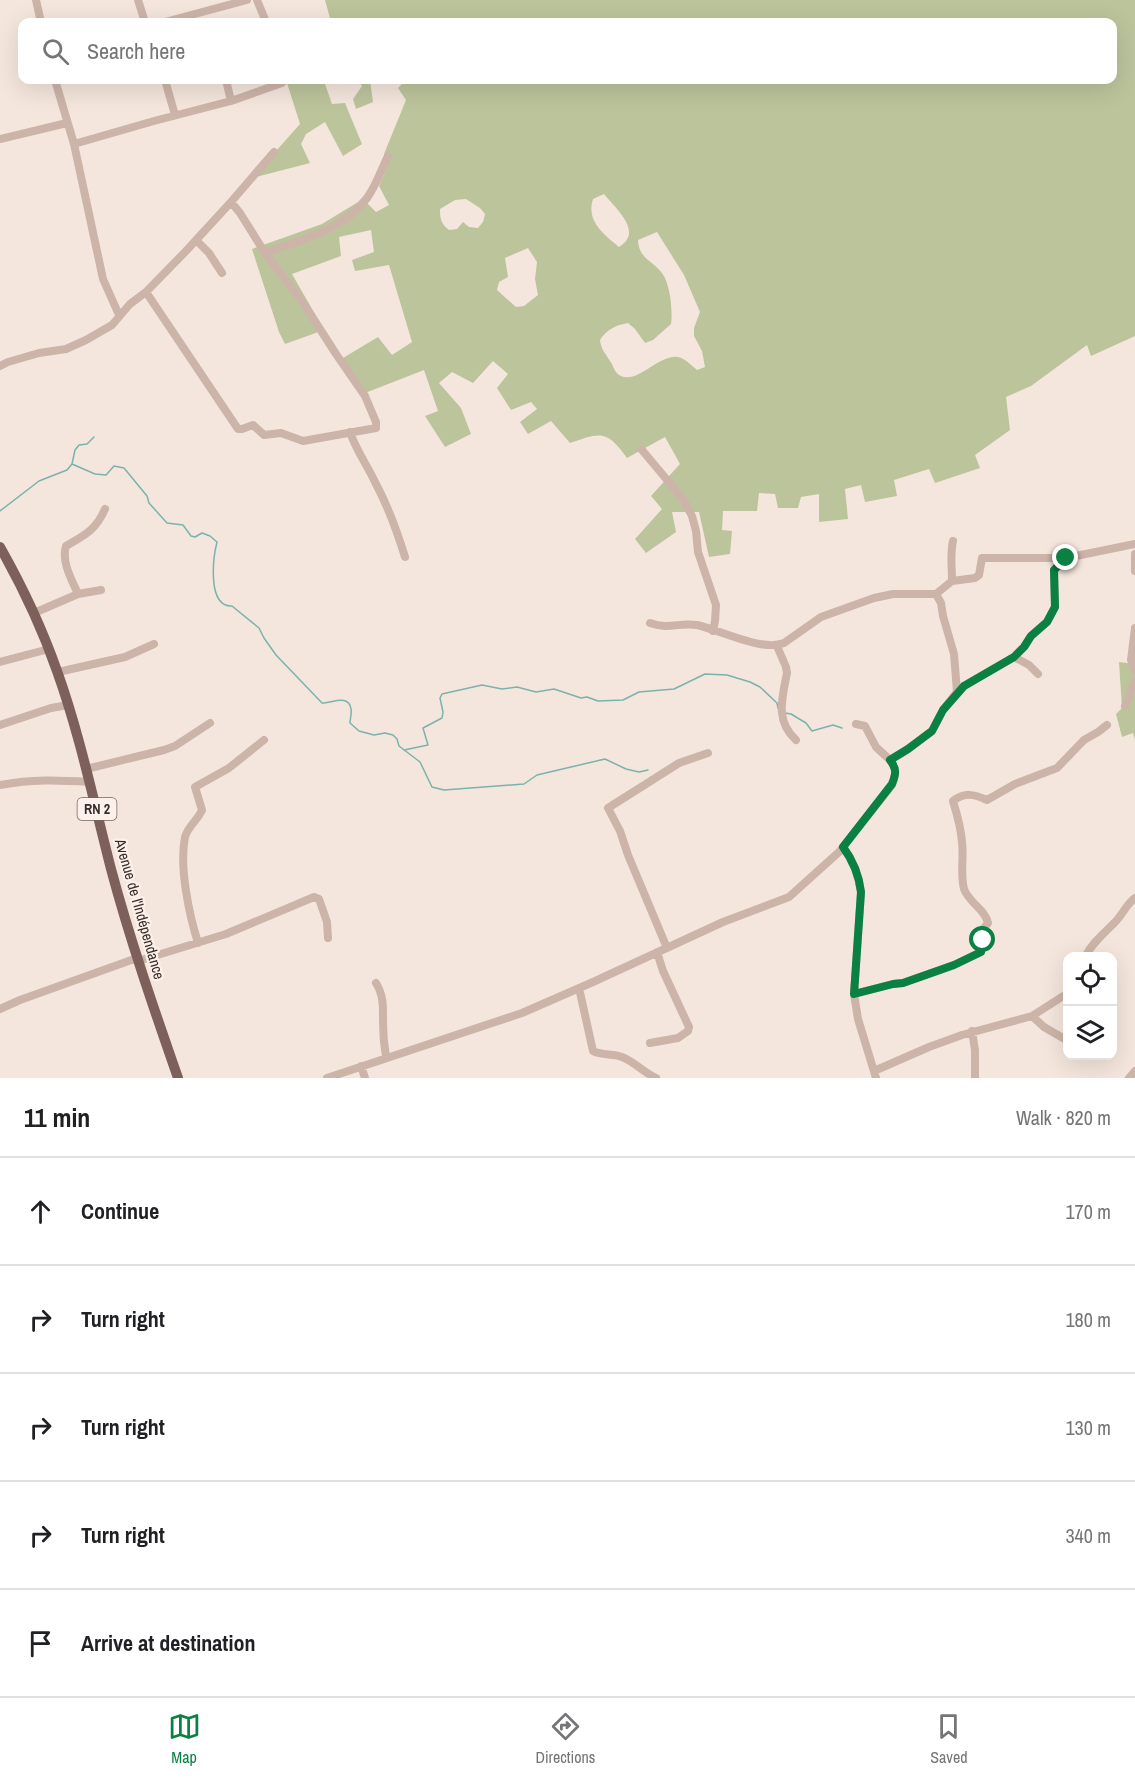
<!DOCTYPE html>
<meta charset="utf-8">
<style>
body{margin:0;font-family:"Archivo Narrow",sans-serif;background:#f2f2f2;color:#202124}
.controls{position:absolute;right:18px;bottom:18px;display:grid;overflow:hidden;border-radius:12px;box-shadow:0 6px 24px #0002}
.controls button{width:54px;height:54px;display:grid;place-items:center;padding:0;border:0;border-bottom:2px solid #e0e0e0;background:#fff;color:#202124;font:30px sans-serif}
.stop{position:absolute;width:18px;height:18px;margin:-14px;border:4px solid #0b8043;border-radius:50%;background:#fff}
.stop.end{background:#0b8043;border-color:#fff;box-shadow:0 2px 6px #0008}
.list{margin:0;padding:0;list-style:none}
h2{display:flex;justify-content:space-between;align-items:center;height:78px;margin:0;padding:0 24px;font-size:26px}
h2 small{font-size:20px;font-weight:400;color:#757577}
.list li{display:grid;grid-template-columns:39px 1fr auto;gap:18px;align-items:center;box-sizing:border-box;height:108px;padding:0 24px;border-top:2px solid #e0e0e0}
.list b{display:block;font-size:22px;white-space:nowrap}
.list em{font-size:20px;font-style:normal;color:#757577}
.icon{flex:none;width:33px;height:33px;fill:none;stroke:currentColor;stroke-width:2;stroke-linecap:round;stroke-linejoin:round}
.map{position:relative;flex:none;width:1135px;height:1078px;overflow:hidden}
.search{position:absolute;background:#fff;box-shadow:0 6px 24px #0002;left:18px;right:18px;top:18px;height:66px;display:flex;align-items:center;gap:15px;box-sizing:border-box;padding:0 21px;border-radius:12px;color:#757577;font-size:22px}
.sheet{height:618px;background:#fff}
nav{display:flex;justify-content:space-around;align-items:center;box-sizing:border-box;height:84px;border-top:2px solid #e0e0e0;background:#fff;font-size:16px;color:#757577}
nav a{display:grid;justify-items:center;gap:3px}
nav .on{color:#0b8043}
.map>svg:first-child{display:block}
.green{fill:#bcc49c;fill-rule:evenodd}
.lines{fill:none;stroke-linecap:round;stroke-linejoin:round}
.stream{stroke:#7ab3ad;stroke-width:1.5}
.minor{stroke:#cdb4a8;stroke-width:8}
.major{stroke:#7c6059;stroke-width:10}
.route{stroke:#0b8043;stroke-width:8}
.labels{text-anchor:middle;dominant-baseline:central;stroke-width:4.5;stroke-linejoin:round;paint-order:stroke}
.shield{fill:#fbf1ea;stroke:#736663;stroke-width:1.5}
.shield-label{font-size:14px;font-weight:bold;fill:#392b29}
.street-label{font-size:15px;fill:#392b29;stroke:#fbf1ea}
</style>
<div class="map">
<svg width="1135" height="1078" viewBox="0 0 1135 1078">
<rect width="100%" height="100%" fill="#f4e6dd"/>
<!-- green -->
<path class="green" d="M325,0H1135V336L1091,356L1087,345L1031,386L1006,397L1010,430L975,455L980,468L935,483L929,469L894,480L897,496L865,502L861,485L845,489L848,519L819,522V494L801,497L798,508H778L775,494L759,493L757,511H723L722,530L732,531L730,554L709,557L699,512H672L676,532L646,553L635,539L662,509L651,496L680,464L665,437L627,458C607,430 601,432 570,443L551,421L528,434L520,422L537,409L531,402L511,410L497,388L508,374L493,361L473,383L452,372L439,383L461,408L471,434L445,447L425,416L438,411L424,370L360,395L338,361L378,337L392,355L412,342L389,265L355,271L352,260L374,252L371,230L339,237L341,256L292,274L324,330L285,344L279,332L252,249L322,224L363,199L376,212L389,205L379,186L387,167L384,154L406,100L398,88L406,80H1112V22H331ZM604,194C616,209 644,232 619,247C603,234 586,221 593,199ZM466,199L480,208L485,214L483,222L478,228L469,227L463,222L457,229L449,230C441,224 440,219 440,209L455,200ZM657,232L684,275L700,312L694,328V336L702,351L705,367L697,370C692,366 685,358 678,357C659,354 638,384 621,376C614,373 614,366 610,361C605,353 601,349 600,340C606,330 616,325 628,323L635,329L645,343L653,340L671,324C673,311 670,283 662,273C652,260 639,259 638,240ZM528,248L537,262L535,279L538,295L524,306L516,307L497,290L499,282L508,277L505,258Z
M296,80H335L325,84L332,104L345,103L362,144L343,156L325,122L306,134L301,144L310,163L252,178L300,124L287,83Z
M358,80H370L373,102L356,109L353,99L362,86Z
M1119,662L1135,664V740L1133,733L1122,737L1116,714L1122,708Z"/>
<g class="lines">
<!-- stream -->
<path class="stream" d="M72,464L95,474L106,475L114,466L124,468L147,496L149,503L167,523L183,525L191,536L195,537L202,533L210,536L217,542C213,558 207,607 232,606L259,628L264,638L276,655L322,703C332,703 349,694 351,709C352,714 350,718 350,723L359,731L374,735L385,733L393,735L397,739L399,746L420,762L432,787L444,790L524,784L537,775L605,759L626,769L639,772L648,770
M0,511L39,481L67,470L72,464L75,450L79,445L87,444L94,437
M785,713L791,714L806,723L812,731L833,725L842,728
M404,750L428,745L423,728L442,718L443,712L440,698L442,694L482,685L502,689L517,687L536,692L554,689L581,698L587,697L598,701L623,700L639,692L674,689L705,674L727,675L750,682L760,687L777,703L778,708"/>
<!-- minor -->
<path class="minor" d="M36,0L41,22
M138,0L145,22
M257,0L266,22
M165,22L247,0
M55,80L74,144L103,279L119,315
M165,80L175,115
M231,101L282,83L281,80
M0,139L67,123
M74,144L154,121L231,101L226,80
M196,240L209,253L222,273
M265,253C300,240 343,230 367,198C376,186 381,170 388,156
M146,292L238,429H242L253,425L264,435L281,433L303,441L376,428V422L365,396L336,354L302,301L265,253L240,213L231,202
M0,366L8,362L39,353L66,349L86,340L112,325L130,304L146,292L186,251L231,202L274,152
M350,432C356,450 367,465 375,482C388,506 397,531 405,557
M642,450L683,499L692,516L696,531L698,552L716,605L715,621L713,631
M1135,554V571
M952,581L975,578L979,575L982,558H1066L1135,544
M78,594C72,580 61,562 66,546C85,535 96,530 105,509
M34,613L78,594L101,590
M650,623C670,630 679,622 697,625C720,630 762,652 784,643L821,617L874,598L893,594H936L952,581C952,567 950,554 953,541
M1135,628L1131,660L1135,671
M777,646L786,667L787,673C782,698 775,721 796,740
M1014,657L1029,665L1038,674
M0,662L49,649
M58,672L125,657L154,644
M957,692L964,686L1014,657L1024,647L1031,636L1047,622L1055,607L1054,570L1066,558
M1125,706L1135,681
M856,724L865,726L876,747L890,760
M0,725L51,708L68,705
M86,769L164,750L175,746L210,723
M0,785C32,779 58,780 90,782
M843,847C852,859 859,876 861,892L854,994L858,1019L876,1078
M198,943C189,914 179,867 185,837C188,826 198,820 202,810L195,787L229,768L264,740
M667,948L628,855L620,831L608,808L679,763L708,753
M1085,957C1093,941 1106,932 1117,920C1123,913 1127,904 1135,898
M138,961L226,934L314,897L319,899L327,922L328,938
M376,983C384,996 383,1008 383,1022C383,1034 384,1045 386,1057
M579,988L593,1051C602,1056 613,1053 622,1057C635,1062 644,1073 656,1078
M854,994L893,984L903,983L954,965L981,952L983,940L981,932L988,923C985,909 969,903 964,889C960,873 964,858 962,842C961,828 957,814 953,801C965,792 974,794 987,800L1015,784L1057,768L1084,740L1098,732L1107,725
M0,1009L20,1000L137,958
M1032,1016L1044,1027L1068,1041
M972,1031L975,1050V1078
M650,1043L678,1038L688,1031L689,1027L663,971L657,952
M361,1066L365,1078
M874,1071L929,1047L962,1035L1032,1016L1068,993
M327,1078L522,1013L593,982L723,922L789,897L839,852L892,785C896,774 897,769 890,760L908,749L932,731L943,710L957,692L954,654L943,616L941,603L936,594
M1129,1078L1135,1071"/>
<!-- major -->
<path class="major" d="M0,547C22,586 42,628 57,671C80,735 94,803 111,869C130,940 154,1009 178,1078"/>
</g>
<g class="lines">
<!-- route -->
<path class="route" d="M983,940L981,952L954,965L903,983L893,984L854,994L861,892C859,876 852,859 843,847L892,784C896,774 897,769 890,760L908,749L932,731L943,710L964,686L1014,657L1024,647L1031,636L1047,622L1055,607L1054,570L1066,558"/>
</g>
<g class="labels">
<!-- shield labels -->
<rect class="shield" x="77.5" y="798" width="39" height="22" rx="4.5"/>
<g class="shield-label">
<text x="97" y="809">RN 2</text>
</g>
<!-- street labels -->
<g class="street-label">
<text transform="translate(140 909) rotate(74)">Avenue de l'Indépendance</text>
</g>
</g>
</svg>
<div class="controls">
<button><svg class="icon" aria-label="locate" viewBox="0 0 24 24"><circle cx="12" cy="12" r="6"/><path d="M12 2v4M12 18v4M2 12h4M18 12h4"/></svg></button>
<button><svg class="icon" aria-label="layers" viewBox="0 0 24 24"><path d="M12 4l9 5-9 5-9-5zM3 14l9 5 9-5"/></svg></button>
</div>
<div class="stop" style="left:983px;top:940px"></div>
<div class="stop end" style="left:1066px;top:558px"></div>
<div class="search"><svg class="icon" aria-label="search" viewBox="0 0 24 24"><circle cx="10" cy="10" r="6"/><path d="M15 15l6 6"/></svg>Search here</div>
</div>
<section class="sheet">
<h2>11 min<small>Walk · 820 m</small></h2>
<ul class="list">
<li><svg class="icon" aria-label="ahead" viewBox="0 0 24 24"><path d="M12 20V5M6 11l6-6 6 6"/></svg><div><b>Continue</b></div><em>170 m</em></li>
<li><svg class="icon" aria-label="right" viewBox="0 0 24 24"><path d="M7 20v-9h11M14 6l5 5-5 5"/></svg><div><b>Turn right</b></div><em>180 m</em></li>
<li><svg class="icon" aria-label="right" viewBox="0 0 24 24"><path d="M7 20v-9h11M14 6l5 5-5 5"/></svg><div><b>Turn right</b></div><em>130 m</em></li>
<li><svg class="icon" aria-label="right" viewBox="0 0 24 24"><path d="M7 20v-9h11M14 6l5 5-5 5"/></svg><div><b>Turn right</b></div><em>340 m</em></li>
<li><svg class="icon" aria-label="arrive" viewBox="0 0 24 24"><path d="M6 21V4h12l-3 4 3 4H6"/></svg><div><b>Arrive at destination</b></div></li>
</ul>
</section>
<nav>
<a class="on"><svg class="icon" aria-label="map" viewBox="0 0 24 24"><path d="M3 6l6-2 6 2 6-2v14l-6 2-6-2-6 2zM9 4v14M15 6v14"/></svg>Map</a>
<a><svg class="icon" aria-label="directions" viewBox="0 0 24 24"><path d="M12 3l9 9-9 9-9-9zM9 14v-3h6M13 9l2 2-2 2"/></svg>Directions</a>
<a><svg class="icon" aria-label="saved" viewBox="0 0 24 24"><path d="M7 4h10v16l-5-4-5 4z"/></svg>Saved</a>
</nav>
